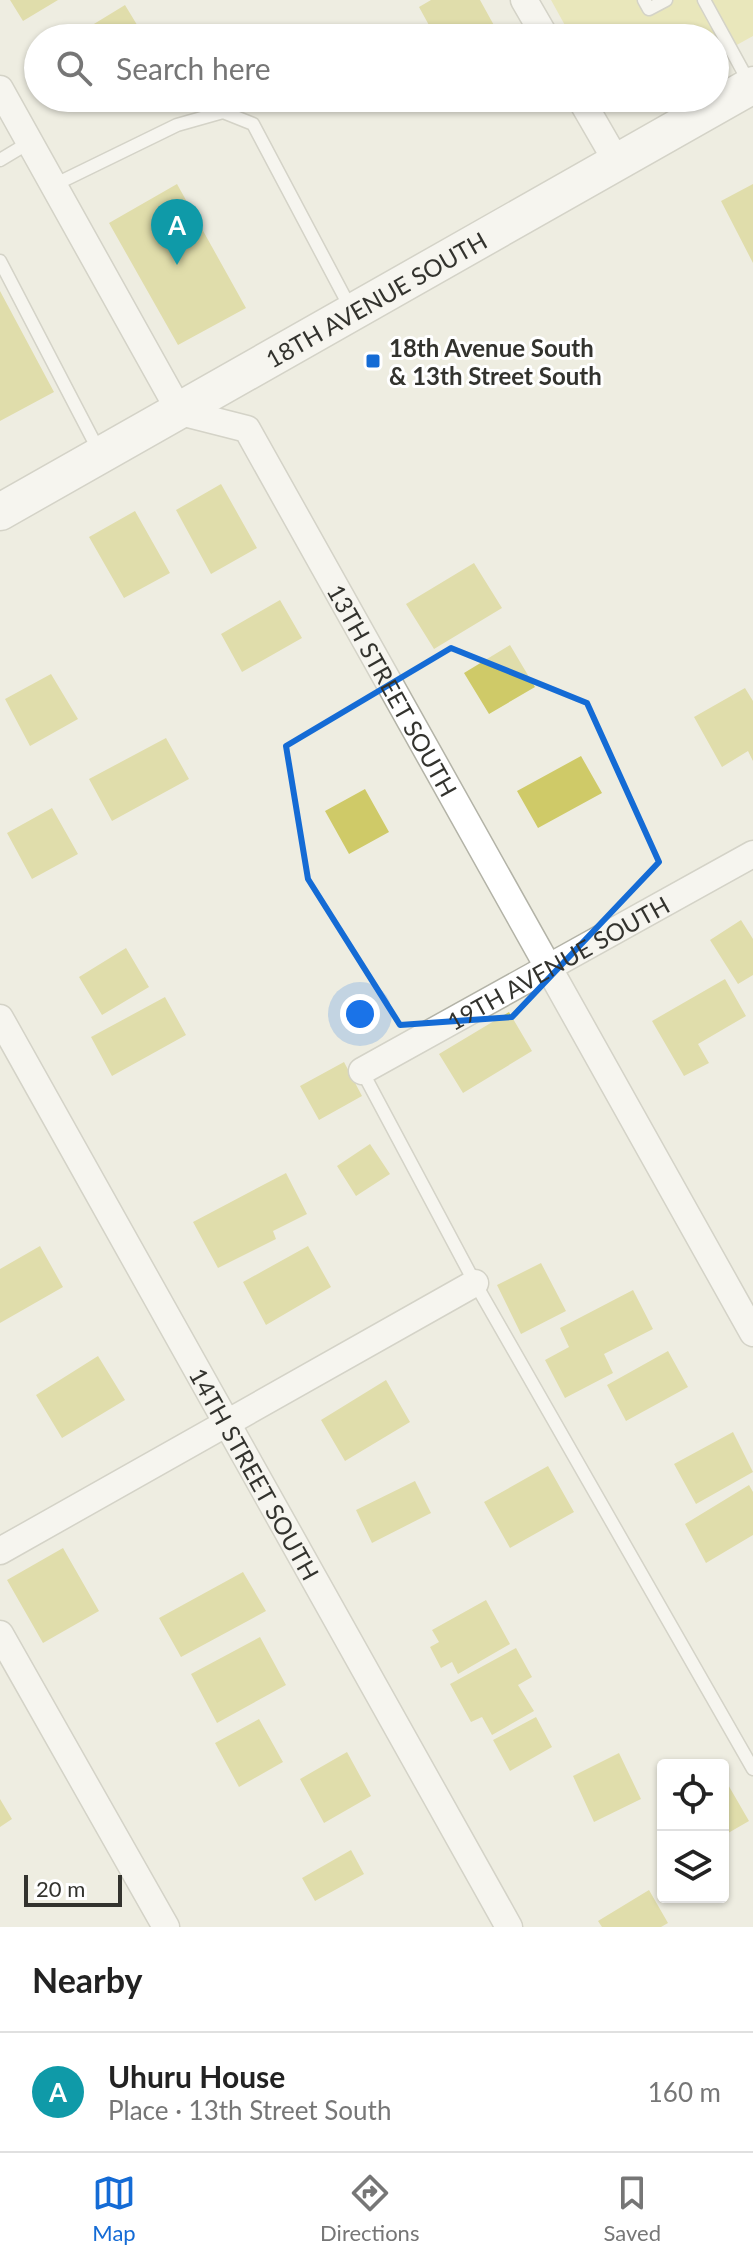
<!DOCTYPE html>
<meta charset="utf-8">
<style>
body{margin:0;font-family:Lato,sans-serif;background:#f6f6f6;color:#222}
.controls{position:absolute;right:24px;bottom:24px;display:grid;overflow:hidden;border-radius:8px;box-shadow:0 2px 6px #0004}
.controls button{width:72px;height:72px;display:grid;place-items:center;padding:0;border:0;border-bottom:2px solid #e0e0e0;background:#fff;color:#222;font:40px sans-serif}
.scale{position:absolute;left:24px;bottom:20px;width:98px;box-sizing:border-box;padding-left:8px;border:4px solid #33332e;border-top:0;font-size:22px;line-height:28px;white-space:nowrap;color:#33332e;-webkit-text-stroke:6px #fff;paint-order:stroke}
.you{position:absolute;left:360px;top:1014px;width:28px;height:28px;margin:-20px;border:6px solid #fff;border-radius:50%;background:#1a73e8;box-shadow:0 0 0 12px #1a73e833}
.badge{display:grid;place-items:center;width:52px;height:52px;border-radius:50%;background:#146bd5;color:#fff;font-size:26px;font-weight:700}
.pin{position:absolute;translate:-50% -66px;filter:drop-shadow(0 2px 4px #0008)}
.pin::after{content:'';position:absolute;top:42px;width:28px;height:24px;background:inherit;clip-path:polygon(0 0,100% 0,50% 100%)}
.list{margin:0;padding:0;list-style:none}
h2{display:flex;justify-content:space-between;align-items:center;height:104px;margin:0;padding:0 32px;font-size:34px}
h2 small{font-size:26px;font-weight:400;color:#767676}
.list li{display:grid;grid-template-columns:52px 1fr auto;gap:24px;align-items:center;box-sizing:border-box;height:120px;padding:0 32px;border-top:2px solid #e0e0e0}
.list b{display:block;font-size:30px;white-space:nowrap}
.list p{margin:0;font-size:26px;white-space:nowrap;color:#767676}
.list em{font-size:26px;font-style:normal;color:#767676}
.icon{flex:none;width:44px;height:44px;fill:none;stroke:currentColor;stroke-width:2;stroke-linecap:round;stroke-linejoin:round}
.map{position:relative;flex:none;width:753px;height:1927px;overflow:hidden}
.search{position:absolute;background:#fff;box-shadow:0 2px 6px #0004;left:24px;right:24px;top:24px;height:88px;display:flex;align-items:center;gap:20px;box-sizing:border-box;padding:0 28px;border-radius:44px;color:#767676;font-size:30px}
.sheet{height:224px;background:#fff}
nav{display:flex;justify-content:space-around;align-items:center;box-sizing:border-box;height:112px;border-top:2px solid #e0e0e0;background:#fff;font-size:22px;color:#767676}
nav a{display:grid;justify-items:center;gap:4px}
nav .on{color:#146bd5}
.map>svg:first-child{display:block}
.green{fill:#e3df8d}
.building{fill:#cfca68}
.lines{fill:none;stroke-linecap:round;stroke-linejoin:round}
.lane-casing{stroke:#b3b3a7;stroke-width:15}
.street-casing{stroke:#b3b3a7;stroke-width:29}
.secondary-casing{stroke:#b3b3a7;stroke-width:39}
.lane{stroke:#fff;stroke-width:12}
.street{stroke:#fff;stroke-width:26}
.secondary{stroke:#fff;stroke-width:36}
.marked{fill:none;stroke:#146bd5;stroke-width:6;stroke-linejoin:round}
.poi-dot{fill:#146bd5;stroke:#fff;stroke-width:3}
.labels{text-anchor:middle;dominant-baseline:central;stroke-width:6;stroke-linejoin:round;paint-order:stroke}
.street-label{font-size:24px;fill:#33332e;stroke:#fff}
.poi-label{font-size:24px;font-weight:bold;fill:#33332e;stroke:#fff;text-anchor:start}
</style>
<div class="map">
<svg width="753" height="1927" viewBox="0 0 753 1927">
<rect width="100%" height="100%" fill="#eeede1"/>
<!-- green -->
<path class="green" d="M551,0H753V36L715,57V38H572Z"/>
<!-- building -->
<path class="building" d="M10,0H58L23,21Z
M431,0H480L501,38H436L419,7Z
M125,5L145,38H71Z
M177,184L246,308L178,345L109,223Z
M753,184V263L721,201Z
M0,291L54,392L0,421Z
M221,484L257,548L211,574L176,510Z
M135,511L170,573L124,598L89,537Z
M474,563L502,608L434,649L406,604Z
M280,600L302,638L242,672L221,634Z
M510,645L535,687L489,714L464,673Z
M51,674L78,719L30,746L5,699Z
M745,688L753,701V761L748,751L722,767L694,717Z
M166,738L189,779L112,821L89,779Z
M581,756L602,793L538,828L517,791Z
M365,789L389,832L349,854L325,811Z
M52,808L78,854L32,879L7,833Z
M741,920L753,939V975L738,984L710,940Z
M126,948L149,987L102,1015L79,977Z
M725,979L746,1016L698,1044L709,1063L684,1076L652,1021Z
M165,997L186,1035L112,1076L91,1037Z
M509,1012L532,1051L463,1093L439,1054Z
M344,1062L362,1096L319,1120L300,1086Z
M370,1144L390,1174L356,1196L337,1166Z
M286,1173L307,1214L273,1231L276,1239L218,1268L193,1222Z
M40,1246L63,1287L0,1323V1269Z
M308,1246L331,1287L266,1325L243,1282Z
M541,1263L566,1311L521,1334L497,1285Z
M633,1290L653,1329L604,1354L613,1373L565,1398L545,1360L569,1347L560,1328Z
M668,1351L688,1387L626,1421L607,1385Z
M98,1356L125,1400L62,1438L36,1395Z
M386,1380L410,1422L345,1461L321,1420Z
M733,1432L753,1472L696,1504L674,1464Z
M548,1466L574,1512L510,1548L484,1502Z
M415,1481L431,1513L372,1543L356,1510Z
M749,1485L753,1492V1535L706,1563L685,1524Z
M63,1548L99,1611L43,1643L7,1580Z
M243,1572L266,1611L181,1657L159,1618Z
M486,1600L510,1644L458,1674L452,1662L441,1668L430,1647L439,1642L432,1630Z
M260,1637L286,1685L217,1723L191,1674Z
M516,1648L532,1677L518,1685L534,1711L492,1735L482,1717L471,1722L450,1684Z
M536,1717L552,1747L510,1771L493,1740Z
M259,1719L283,1762L239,1787L215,1743Z
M347,1752L371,1796L324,1823L300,1779Z
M619,1753L641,1799L594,1822L573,1776Z
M723,1776L749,1821L723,1836Z
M0,1799L12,1819L0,1827Z
M351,1850L364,1874L315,1901L302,1878Z
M649,1890L668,1923L661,1927H602L598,1921Z"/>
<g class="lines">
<!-- lane casing -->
<g class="lane-casing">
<path id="lane" d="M644,0L649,9L666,0
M704,0L750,84
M0,160L30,142
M54,185L177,125L223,112L253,124L352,311
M0,261L100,453
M362,1071L475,1283L753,1769"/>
</g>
<!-- street casing -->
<g class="street-casing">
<g id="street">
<path d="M524,0L546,38"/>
<path id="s1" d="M0,89L180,412L247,429L753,1333"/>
<path d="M580,98L617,162"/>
<path id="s2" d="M0,1018L509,1927"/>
<path id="s3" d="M362,1071L753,854"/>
<path d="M0,1551L475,1283"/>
<path d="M0,1634L166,1927"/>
</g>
</g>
<!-- secondary casing -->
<g class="secondary-casing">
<g id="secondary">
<path id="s4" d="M0,512L753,85"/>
</g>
</g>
<!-- lane -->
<use href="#lane" class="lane"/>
<!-- street -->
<use href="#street" class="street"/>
<!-- secondary -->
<use href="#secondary" class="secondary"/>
</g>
<!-- marked area -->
<path d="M0 0H753V1927H0ZM451,648L587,703L659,862L512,1017L400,1025L308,879L286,746Z" fill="#eeede1" fill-opacity=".55" fill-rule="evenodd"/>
<path class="marked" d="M451,648L587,703L659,862L512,1017L400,1025L308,879L286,746Z"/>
<!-- markers -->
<rect class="poi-dot" x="365" y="353" width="16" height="16" rx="4"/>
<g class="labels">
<!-- street labels -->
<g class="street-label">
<text stroke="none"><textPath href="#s4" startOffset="432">18TH AVENUE SOUTH</textPath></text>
<text stroke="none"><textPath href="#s1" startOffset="738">13TH STREET SOUTH</textPath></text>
<text stroke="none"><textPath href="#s3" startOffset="224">19TH AVENUE SOUTH</textPath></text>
<text stroke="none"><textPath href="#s2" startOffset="522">14TH STREET SOUTH</textPath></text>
</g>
<!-- poi labels -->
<g class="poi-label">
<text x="389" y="347">18th Avenue South<tspan x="389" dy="28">&amp; 13th Street South</tspan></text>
</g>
</g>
</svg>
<div class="controls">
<button><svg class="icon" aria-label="locate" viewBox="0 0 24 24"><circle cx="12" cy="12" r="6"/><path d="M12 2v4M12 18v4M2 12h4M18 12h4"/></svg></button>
<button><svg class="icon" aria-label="layers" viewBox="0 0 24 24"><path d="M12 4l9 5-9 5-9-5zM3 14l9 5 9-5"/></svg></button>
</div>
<div class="scale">20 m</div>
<div class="you"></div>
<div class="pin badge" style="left:177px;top:265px;background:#0f9aa8">A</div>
<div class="search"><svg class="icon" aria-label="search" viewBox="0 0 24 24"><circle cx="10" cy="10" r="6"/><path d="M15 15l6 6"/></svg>Search here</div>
</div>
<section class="sheet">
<h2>Nearby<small></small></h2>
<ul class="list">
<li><span class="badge" style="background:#0f9aa8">A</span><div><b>Uhuru House</b><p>Place · 13th Street South</p></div><em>160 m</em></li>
</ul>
</section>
<nav>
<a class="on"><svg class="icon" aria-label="map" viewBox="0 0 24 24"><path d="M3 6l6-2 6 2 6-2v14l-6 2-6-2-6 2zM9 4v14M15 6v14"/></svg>Map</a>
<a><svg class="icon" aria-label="directions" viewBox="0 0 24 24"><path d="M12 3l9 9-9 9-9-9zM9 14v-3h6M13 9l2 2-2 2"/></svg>Directions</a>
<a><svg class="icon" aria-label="saved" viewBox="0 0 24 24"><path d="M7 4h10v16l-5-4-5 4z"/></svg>Saved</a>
</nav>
